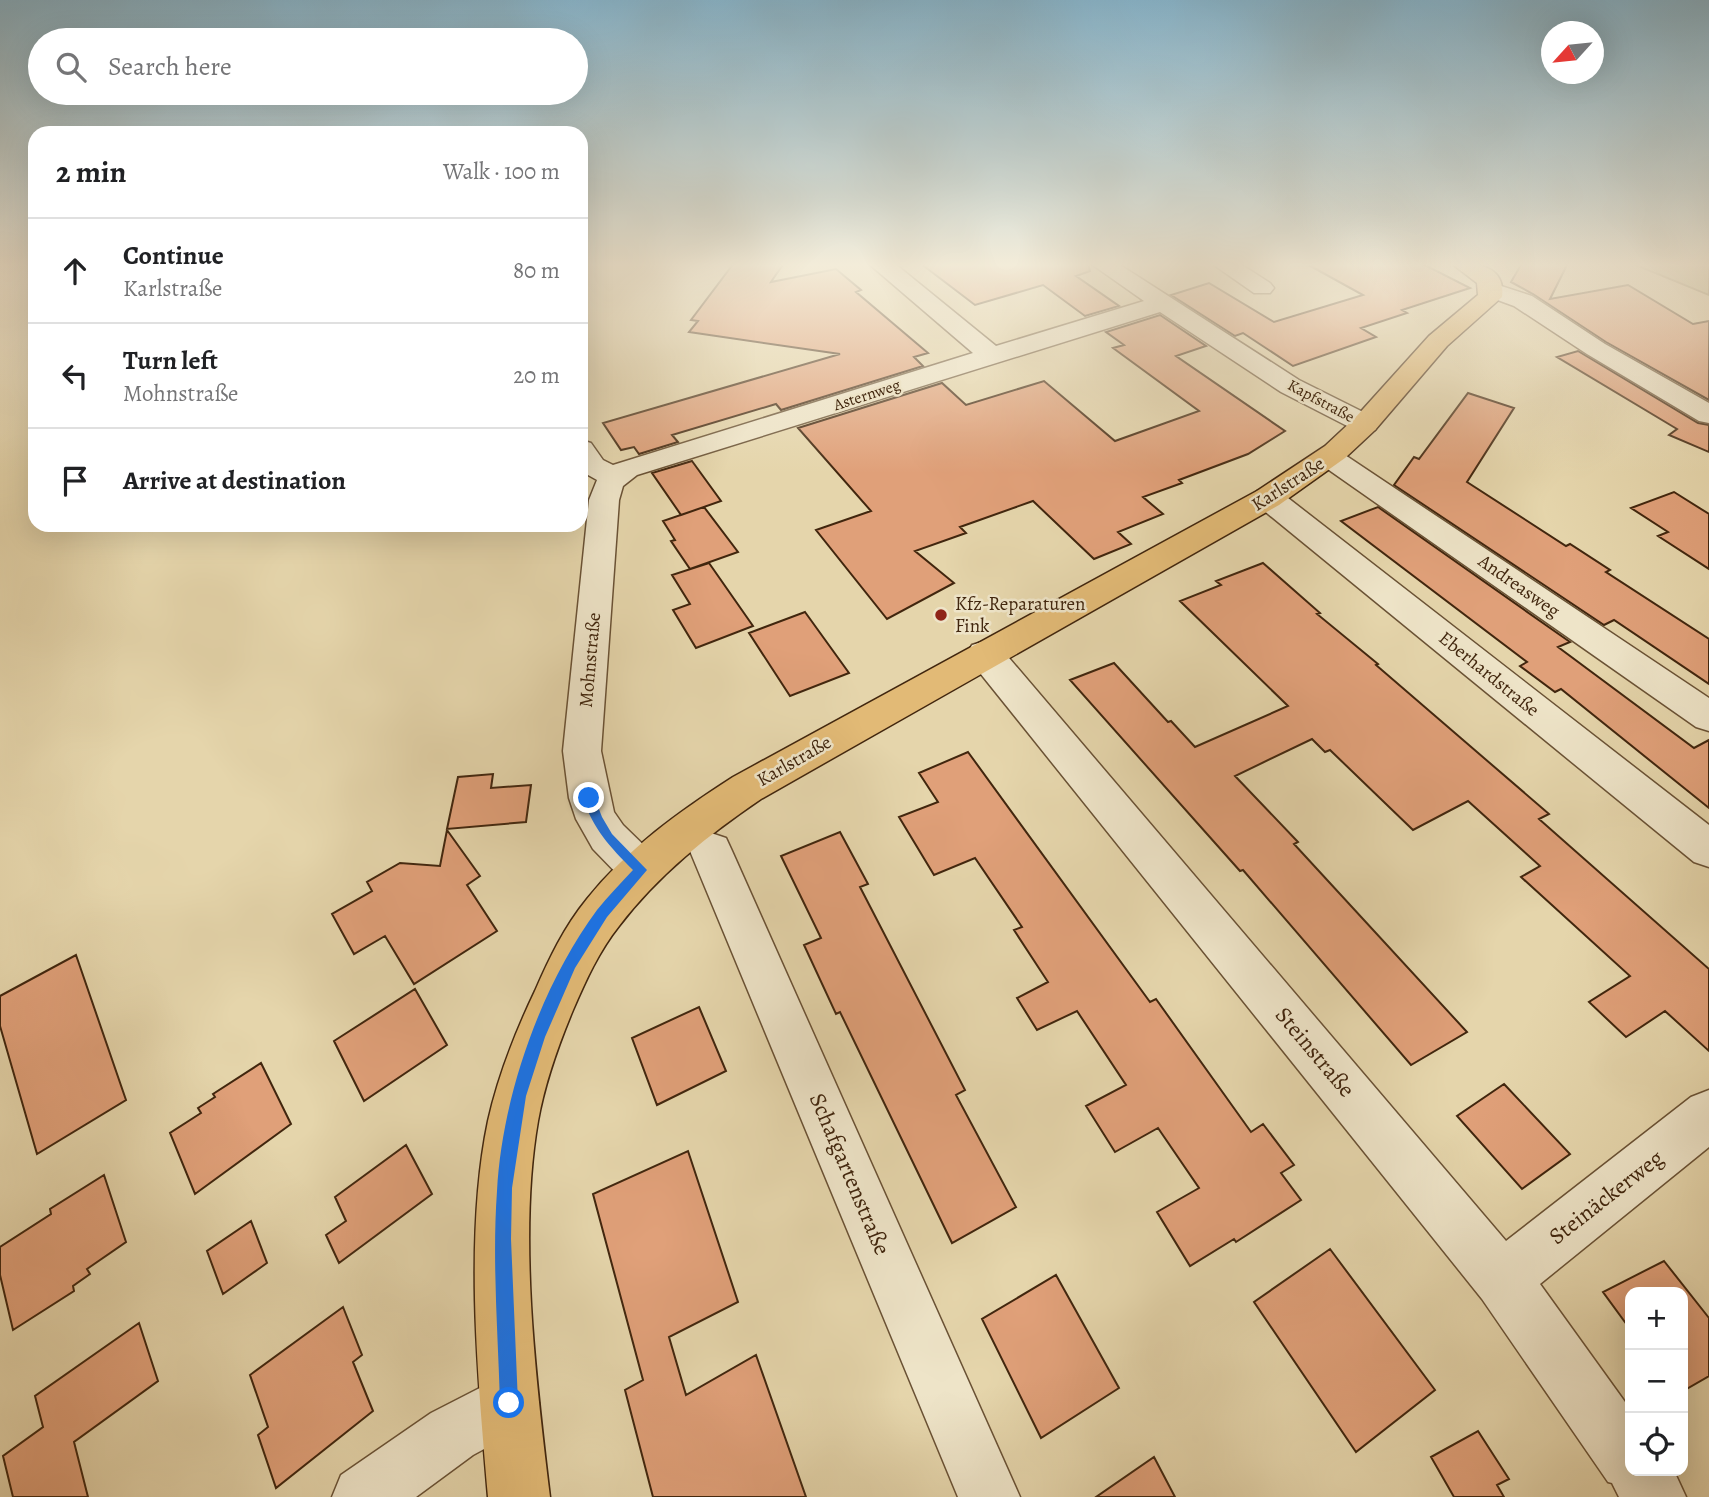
<!DOCTYPE html>
<meta charset="utf-8">
<style>
body{margin:0;font-family:Alegreya,serif;background:#f6f6f6;color:#202124}
.controls{position:absolute;right:21px;bottom:21px;display:grid;overflow:hidden;border-radius:14px;box-shadow:0 7px 28px #0002}
.controls button{width:63px;height:63px;display:grid;place-items:center;padding:0;border:0;border-bottom:2px solid #e0e0e0;background:#fff;color:#202124;font:35px sans-serif}
.compass{position:absolute;left:1541px;top:21px;width:63px;height:63px;border-radius:50%;background:#fff;box-shadow:0 7px 28px #0002;rotate:243deg}
.stop{position:absolute;width:21px;height:21px;margin:-16px;border:5px solid #1a73e8;border-radius:50%;background:#fff}
.stop.end{background:#1a73e8;border-color:#fff;box-shadow:0 2px 7px #0008}
.list{margin:0;padding:0;list-style:none}
h2{display:flex;justify-content:space-between;align-items:center;height:91px;margin:0;padding:0 28px;font-size:30px}
h2 small{font-size:23px;font-weight:400;color:#757577}
.list li{display:grid;grid-template-columns:46px 1fr auto;gap:21px;align-items:center;box-sizing:border-box;height:105px;padding:0 28px;border-top:2px solid #e0e0e0}
.list b{display:block;font-size:26px;white-space:nowrap}
.list p{margin:0;font-size:23px;white-space:nowrap;color:#757577}
.list em{font-size:23px;font-style:normal;color:#757577}
.icon{flex:none;width:38px;height:38px;fill:none;stroke:currentColor;stroke-width:2;stroke-linecap:round;stroke-linejoin:round}
.map{position:relative;flex:none;width:1709px;height:1497px;overflow:hidden}
.search{position:absolute;background:#fff;box-shadow:0 7px 28px #0002;left:28px;top:28px;width:560px;height:77px;display:flex;align-items:center;gap:18px;box-sizing:border-box;padding:0 24px;border-radius:38px;color:#757577;font-size:26px}
.panel{position:absolute;background:#fff;box-shadow:0 7px 28px #0002;left:28px;top:126px;width:560px;height:406px;border-radius:21px}
.map>svg:first-child{display:block}
.green{fill:#bcbb84;stroke:#7e7049;stroke-width:2}
.building{fill:#e0a079;stroke:#41260e;stroke-width:2}
.lines{fill:none;stroke-linecap:round;stroke-linejoin:round}
.minor-casing{stroke:#6a5235;stroke-width:3}
.major-casing{stroke:#41260e;stroke-width:3}
.minor{fill:#eee4c8;fill-rule:evenodd}
.major{fill:#e2ba76;fill-rule:evenodd}
.route{fill:#1a73e8}
.poi-dot{fill:#8f2418;stroke:#eee4c8;stroke-width:2.5}
.labels{text-anchor:middle;dominant-baseline:central;stroke-width:5;stroke-linejoin:round;paint-order:stroke}
.far-street-label{font-size:16px;fill:#41260e;stroke:#eee4c8}
.street-label{font-size:19px;fill:#41260e;stroke:#eee4c8}
.poi-label{font-size:19px;fill:#41260e;stroke:#eee4c8;text-anchor:start}
.near-street-label{font-size:23px;fill:#41260e;stroke:#eee4c8}
</style>
<div class="map">
<svg width="1709" height="1497" viewBox="0 0 1709 1497">
<rect width="100%" height="100%" fill="#e5d5ab"/>
<filter id="stains"><feTurbulence type="fractalNoise" baseFrequency=".00286" numOctaves="4"/><feColorMatrix values="0 0 0 0 .2 0 0 0 0 .09 0 0 0 0 .02 0 0 0 .5 -.17"/></filter>
<radialGradient id="worn" r=".72"><stop offset=".6" stop-color="#630" stop-opacity="0"/><stop offset="1" stop-color="#630" stop-opacity=".3"/></radialGradient>
<!-- green -->
<path class="green" d="M1631,263H1709V295Z"/>
<!-- building -->
<path class="building" d="M734,263H784L771,282L836,269L861,290L856,292L928,353L914,357L923,366L781,410L776,404L672,435L678,442L639,454L634,447L621,450L603,423L840,354L689,332L698,321L691,320Z
M920,263H1088L1090,271L1076,276L1119,306L1085,316L1043,285L975,305Z
M1305,263H1421L1470,288L1402,310L1407,313L1361,328L1376,337L1293,366L1243,333L1235,336L1171,295L1209,283L1274,322L1363,295Z
M1522,263H1568L1550,299L1628,285L1693,324L1709,321V400L1606,342L1533,294L1511,282Z
M1160,315L1206,346L1176,356L1285,431L1248,454L1179,480L1182,483L1143,497L1163,514L1118,532L1131,544L1094,559L1033,501L960,527L966,533L915,551L954,583L887,619L816,530L871,511L798,428L942,383L966,405L1044,381L1115,441L1199,411L1113,348L1124,345L1106,332Z
M1578,351L1698,423L1709,425V452L1669,435L1677,429L1557,357Z
M1468,393L1514,408L1467,482L1566,546L1570,544L1610,570L1606,572L1709,639V684L1614,620L1604,625L1394,485L1414,457L1419,459Z
M692,461L721,501L681,515L652,473Z
M1674,492L1709,514V569L1658,536L1668,532L1631,508Z
M704,507L738,552L690,569L671,541L675,540L663,521Z
M1378,507L1570,642L1558,647L1694,748L1709,740V808L1561,689L1555,692L1520,666L1527,662L1341,521Z
M709,563L753,626L696,648L673,610L690,604L672,575Z
M1263,563L1320,613L1317,614L1378,664L1376,665L1549,814L1539,819L1709,969V1051L1665,1011L1626,1037L1589,1002L1630,976L1521,877L1540,866L1468,801L1413,830L1330,750L1325,752L1312,739L1235,776L1298,842L1294,844L1467,1032L1411,1065L1243,870L1240,871L1070,680L1114,663L1168,722L1171,721L1195,747L1288,706L1180,601L1221,585L1216,581Z
M805,612L849,673L790,696L749,633Z
M968,752L1150,1002L1156,999L1251,1132L1263,1124L1294,1165L1281,1173L1301,1200L1236,1242L1234,1239L1190,1266L1157,1212L1199,1188L1158,1128L1115,1152L1086,1106L1126,1085L1077,1011L1037,1030L1017,998L1048,982L1014,930L1022,927L975,858L934,875L899,817L938,802L919,773Z
M493,774L491,788L531,785L526,822L447,829L458,777Z
M447,830L480,876L467,885L497,931L414,984L385,936L354,954L332,914L372,891L367,882L400,863L440,866Z
M840,832L868,884L860,887L965,1090L956,1095L1016,1207L952,1243L840,1012L836,1014L804,945L821,938L781,856Z
M76,955L126,1100L37,1154L0,1026V996Z
M415,989L447,1045L364,1101L334,1041Z
M699,1007L726,1071L657,1105L632,1038Z
M261,1063L291,1124L195,1194L170,1133L201,1113L198,1108L215,1097L213,1094Z
M1504,1084L1570,1154L1522,1189L1457,1116Z
M406,1145L432,1194L339,1263L326,1235L346,1221L335,1197Z
M688,1151L738,1302L669,1337L686,1395L756,1355L806,1497H653L625,1390L643,1380L593,1194Z
M104,1175L126,1242L87,1269L90,1274L73,1286L74,1291L13,1330L0,1275V1247L51,1214L50,1209Z
M251,1221L267,1263L223,1294L207,1251Z
M1330,1249L1435,1390L1356,1452L1254,1302Z
M1664,1261L1709,1318V1376L1683,1391V1292H1630V1329L1603,1292Z
M1056,1275L1119,1388L1041,1438L982,1319Z
M343,1307L362,1355L353,1362L373,1411L276,1488L258,1435L268,1427L250,1375Z
M139,1323L158,1381L74,1442L88,1497H13L3,1456L43,1427L35,1396Z
M1478,1431L1509,1479L1497,1485L1504,1497H1454L1431,1457Z
M1154,1457L1175,1497H1096Z"/>
<g class="lines">
<!-- minor casing -->
<g class="minor-casing">
<path id="minor" d="M868,263H894L996,346L1144,301L1090,263H1117L1299,380L1375,418L1379,424L1375,430L1365,432L1355,430L1281,392L1160,312L637,475L623,486L619,500L601,751L614,812L623,825L656,857L662,870L656,883L641,888L626,883L593,849L576,819L569,798L563,751L589,500L597,480L581,471V440L591,443L603,460L613,465L973,353Z
M1211,263H1239L1270,283L1274,288L1270,293H1254Z
M1492,283L1532,296L1605,344L1709,403V423L1699,421L1587,354L1514,306L1484,295L1480,290L1484,285Z
M1329,448L1339,451L1709,698V731L1696,727L1319,463L1314,457L1319,451Z
M1268,489L1279,491L1709,825V867L1694,862L1257,505L1253,498L1257,491Z
M985,641L998,645L1506,1241L1691,1097L1709,1090V1147L1540,1284L1630,1409V1471H1674L1686,1497H1619L1612,1483L1608,1482L1482,1299L972,663L967,654L972,645Z
M711,833L726,838L732,851L1020,1497H958L690,851L696,838Z
M509,1373L530,1382L539,1403L530,1424L473,1455L416,1497H332L341,1475L431,1413Z"/>
</g>
<!-- major casing -->
<g class="major-casing">
<path id="major" d="M1451,263C1474,263 1506,264 1502,297L1447,346L1375,430L1345,458L1279,505L761,799C708,835 658,875 619,926C599,951 586,980 573,1010C558,1046 545,1082 538,1121C518,1235 536,1381 550,1497H488C478,1381 464,1235 488,1121C498,1076 515,1033 535,991C549,959 564,927 587,899C627,849 680,811 733,777L1257,491L1325,446L1355,418L1429,336L1478,295L1477,283Z"/>
</g>
<!-- minor -->
<use href="#minor" class="minor"/>
<!-- major -->
<use href="#major" class="major"/>
</g>
<!-- sky -->
<linearGradient id="sky" x2="0" y2="1"><stop stop-color="#87b6ce"/><stop offset="0.56" stop-color="#f3ecd9"/><stop offset="1" stop-color="#f3ecd9" stop-opacity="0"/></linearGradient>
<rect width="1709" height="473" fill="url(#sky)"/>
<!-- route -->
<path class="route" d="M589,793L593,794L602,817L612,834L647,870L607,917L575,968L545,1037L526,1096L512,1188L511,1239L518,1403L515,1409L509,1412L503,1409L500,1403C498,1333 492,1261 497,1191C502,1096 541,986 597,910C608,896 621,883 633,870C610,847 593,829 583,798Z"/>
<!-- markers -->
<circle class="poi-dot" cx="941" cy="615" r="7"/>
<g class="labels">
<!-- far-street labels -->
<g class="far-street-label">
<text transform="translate(867 395) rotate(-18)">Asternweg</text>
<text transform="translate(1321 401) rotate(28)">Kapfstraße</text>
</g>
<!-- street labels -->
<g class="street-label">
<text transform="translate(1288 484) rotate(-33)">Karlstraße</text>
<text transform="translate(1519 586) rotate(35)">Andreasweg</text>
<text transform="translate(590 660) rotate(-85)">Mohnstraße</text>
<text transform="translate(1489 674) rotate(39)">Eberhardstraße</text>
<text transform="translate(794 761) rotate(-30)">Karlstraße</text>
</g>
<!-- poi labels -->
<g class="poi-label">
<text x="955" y="604">Kfz-Reparaturen<tspan x="955" dy="22">Fink</tspan></text>
</g>
<!-- near-street labels -->
<g class="near-street-label">
<text transform="translate(1315 1052) rotate(50)">Steinstraße</text>
<text transform="translate(850 1174) rotate(67)">Schafgartenstraße</text>
<text transform="translate(1606 1197) rotate(-38)">Steinäckerweg</text>
</g>
</g>
<rect width="100%" height="100%" filter="url(#stains)"/>
<rect width="100%" height="100%" fill="url(#worn)"/>
</svg>
<div class="controls">
<button>+</button>
<button>−</button>
<button><svg class="icon" aria-label="locate" viewBox="0 0 24 24"><circle cx="12" cy="12" r="6"/><path d="M12 2v4M12 18v4M2 12h4M18 12h4"/></svg></button>
</div>
<svg class="compass" viewBox="-18 -18 36 36"><path d="M0-13l5 13h-10z" fill="#e53935"/><path d="M0 13l5-13h-10z" fill="#757577"/></svg>
<div class="stop" style="left:509px;top:1403px"></div>
<div class="stop end" style="left:589px;top:798px"></div>
<div class="search"><svg class="icon" aria-label="search" viewBox="0 0 24 24"><circle cx="10" cy="10" r="6"/><path d="M15 15l6 6"/></svg>Search here</div>
<section class="panel">
<h2>2 min<small>Walk · 100 m</small></h2>
<ul class="list">
<li><svg class="icon" aria-label="ahead" viewBox="0 0 24 24"><path d="M12 20V5M6 11l6-6 6 6"/></svg><div><b>Continue</b><p>Karlstraße</p></div><em>80 m</em></li>
<li><svg class="icon" aria-label="left" viewBox="0 0 24 24"><path d="M17 20v-9H6M10 6l-5 5 5 5"/></svg><div><b>Turn left</b><p>Mohnstraße</p></div><em>20 m</em></li>
<li><svg class="icon" aria-label="arrive" viewBox="0 0 24 24"><path d="M6 21V4h12l-3 4 3 4H6"/></svg><div><b>Arrive at destination</b></div></li>
</ul>
</section>
</div>
